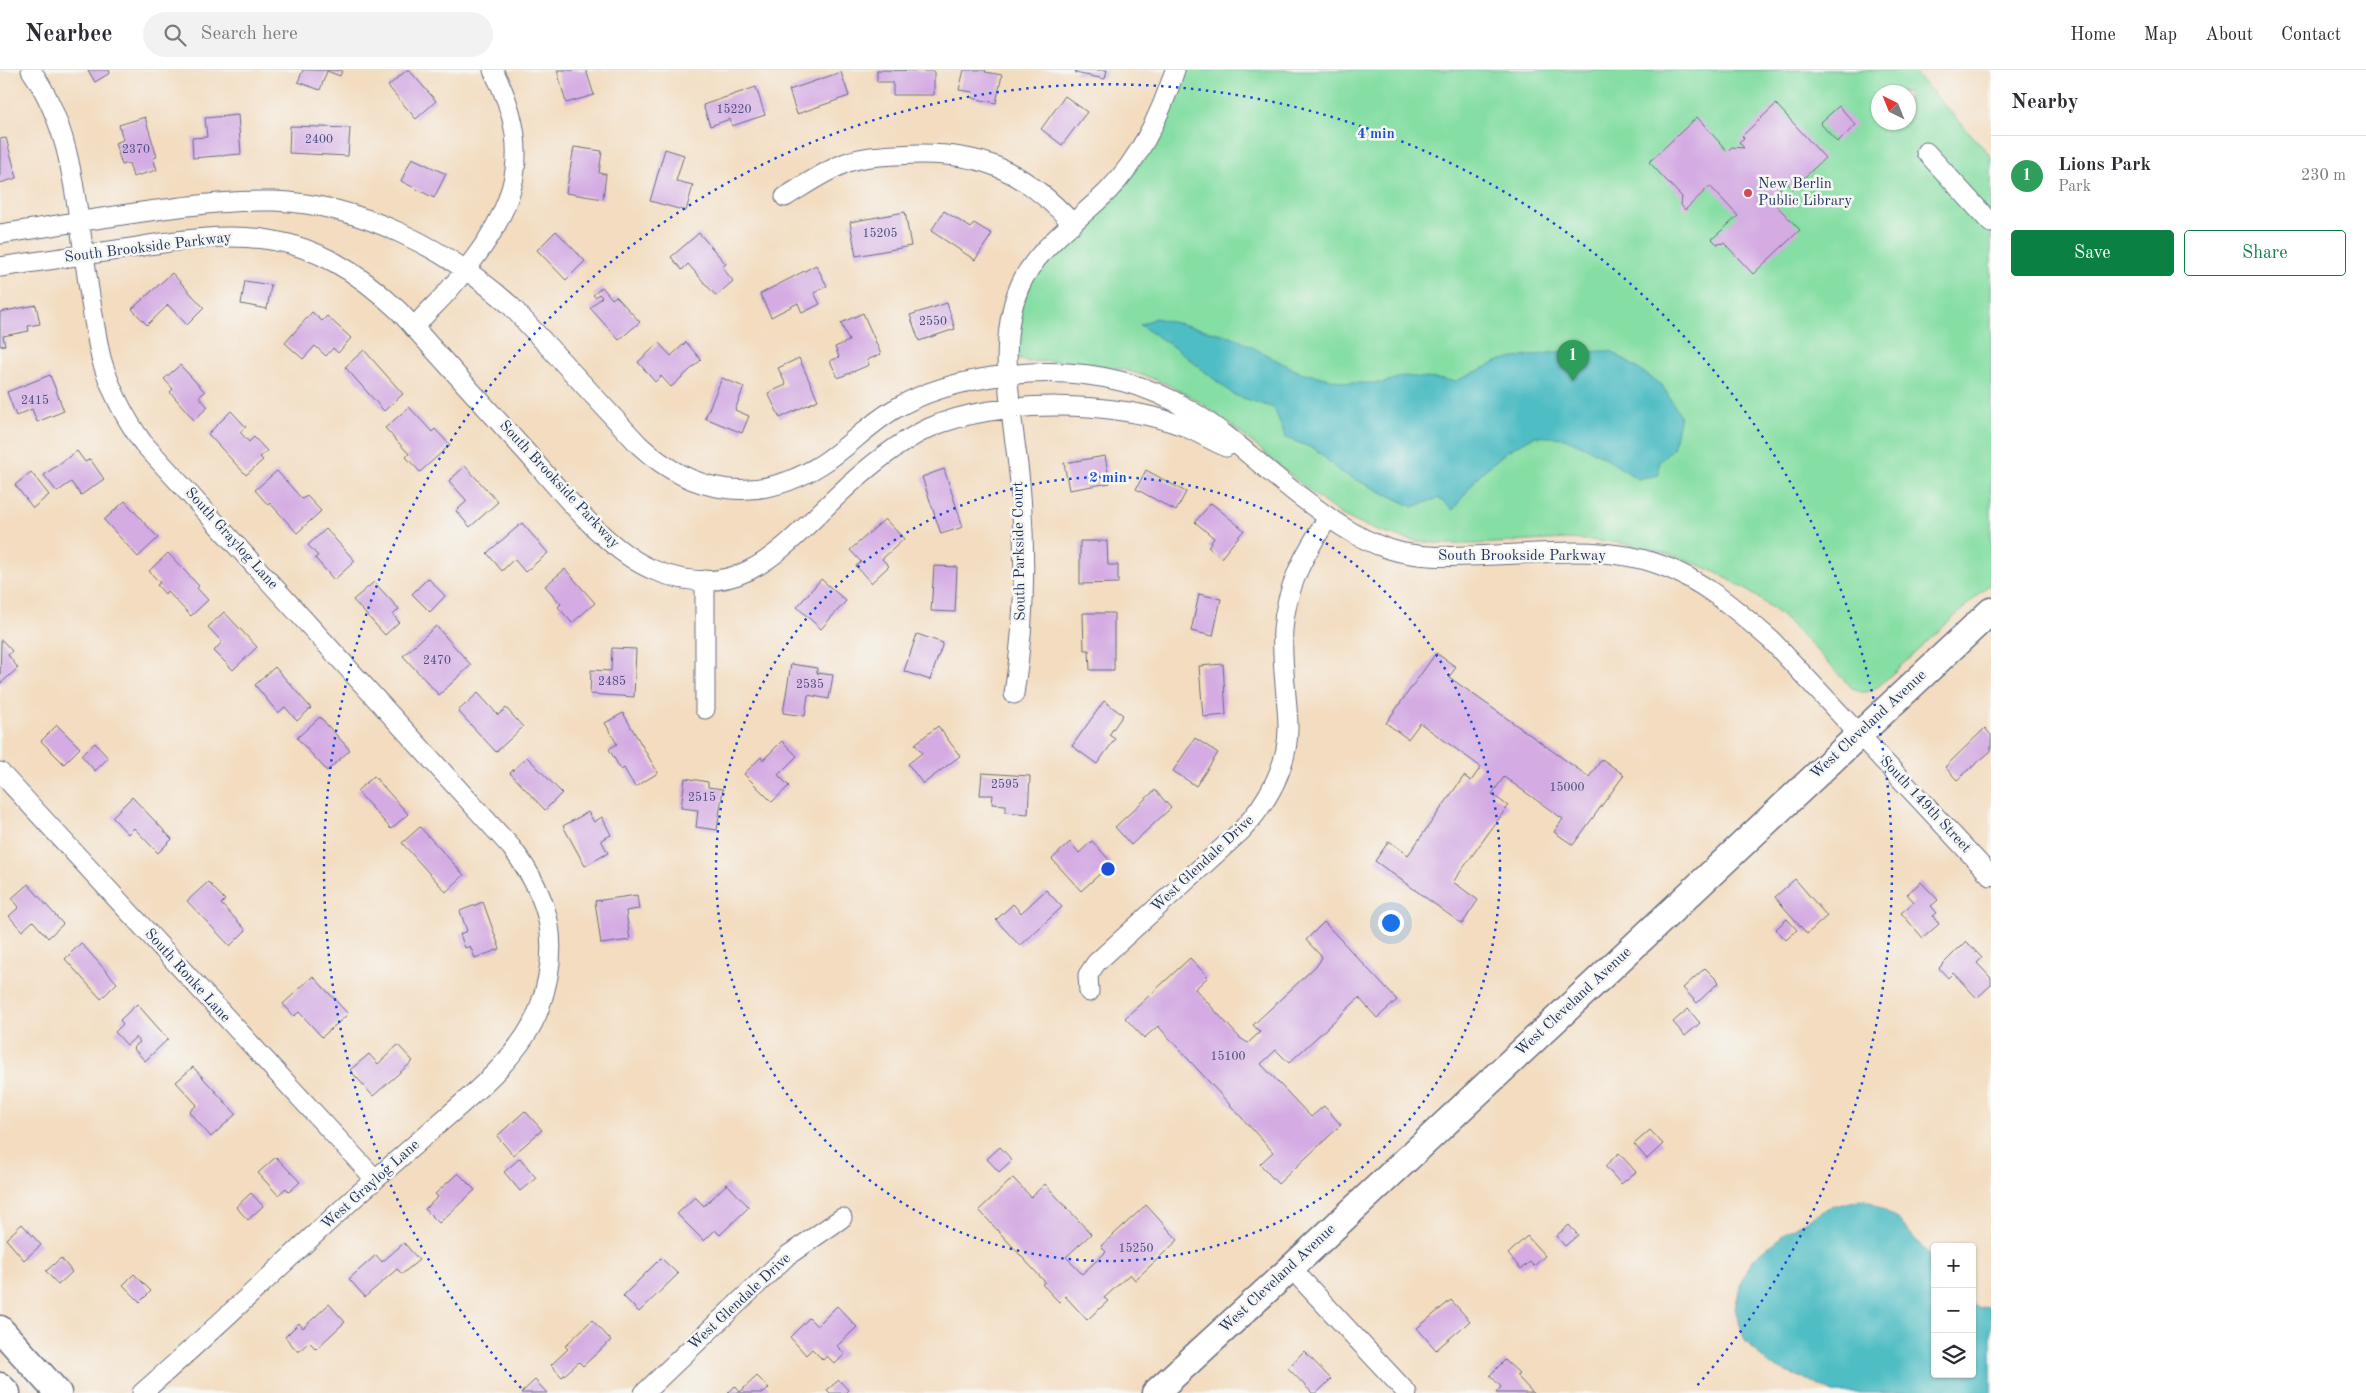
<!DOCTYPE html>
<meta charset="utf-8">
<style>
body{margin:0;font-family:"Old Standard TT",serif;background:#f2f2f3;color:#2b2b33}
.controls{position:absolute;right:15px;bottom:15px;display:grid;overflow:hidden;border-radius:5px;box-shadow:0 1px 4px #0004}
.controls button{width:45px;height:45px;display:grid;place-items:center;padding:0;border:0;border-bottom:1px solid #e1e1e2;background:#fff;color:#2b2b33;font:25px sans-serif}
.compass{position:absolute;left:1871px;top:15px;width:45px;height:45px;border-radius:50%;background:#fff;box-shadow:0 1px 4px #0004;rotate:317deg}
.you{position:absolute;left:1390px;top:852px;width:18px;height:18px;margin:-12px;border:4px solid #fff;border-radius:50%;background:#1a73e8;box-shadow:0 0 0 8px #1a73e833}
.badge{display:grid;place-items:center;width:32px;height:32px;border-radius:50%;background:#0b8043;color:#fff;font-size:16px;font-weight:700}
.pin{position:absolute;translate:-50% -41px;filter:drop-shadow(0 1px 2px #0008)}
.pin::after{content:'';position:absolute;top:26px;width:18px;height:15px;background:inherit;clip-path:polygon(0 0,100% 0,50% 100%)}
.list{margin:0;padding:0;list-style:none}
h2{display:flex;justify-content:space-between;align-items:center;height:65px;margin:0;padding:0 20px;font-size:21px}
h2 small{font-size:16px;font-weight:400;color:#7c7c81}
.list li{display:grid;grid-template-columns:32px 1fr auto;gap:15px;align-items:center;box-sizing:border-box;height:80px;padding:0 20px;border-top:1px solid #e1e1e2}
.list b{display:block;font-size:19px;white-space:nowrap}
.list p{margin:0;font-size:16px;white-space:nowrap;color:#7c7c81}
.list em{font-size:16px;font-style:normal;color:#7c7c81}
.actions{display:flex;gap:10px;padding:15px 20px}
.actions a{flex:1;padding:11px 0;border:1px solid #0b8043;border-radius:5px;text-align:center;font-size:18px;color:#0b8043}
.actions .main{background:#0b8043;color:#fff}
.icon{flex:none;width:28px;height:28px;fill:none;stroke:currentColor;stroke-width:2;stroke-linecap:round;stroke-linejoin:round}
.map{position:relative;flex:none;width:1991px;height:1323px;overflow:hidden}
header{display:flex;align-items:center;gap:30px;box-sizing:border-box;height:70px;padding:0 25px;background:#fff;border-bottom:1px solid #e1e1e2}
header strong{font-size:24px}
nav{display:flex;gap:28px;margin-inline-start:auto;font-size:18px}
.search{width:350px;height:45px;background:#f2f2f3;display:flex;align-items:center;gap:12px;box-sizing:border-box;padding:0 18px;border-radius:28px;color:#7c7c81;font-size:19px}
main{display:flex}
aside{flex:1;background:#fff}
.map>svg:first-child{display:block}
.green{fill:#85dea3;stroke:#508680;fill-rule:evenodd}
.water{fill:#4fbdc4;stroke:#357691}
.building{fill:#d4ace3}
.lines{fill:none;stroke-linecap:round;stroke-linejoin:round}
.minor-casing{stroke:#676c80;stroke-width:21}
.secondary-casing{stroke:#676c80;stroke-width:29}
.minor{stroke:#fff;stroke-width:19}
.secondary{stroke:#fff;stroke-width:26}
.ring{fill:none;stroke:#1d4ed8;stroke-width:2.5;stroke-dasharray:2.5 5}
.poi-dot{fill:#d1495b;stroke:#f6f6f2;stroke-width:2}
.labels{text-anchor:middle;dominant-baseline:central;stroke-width:5;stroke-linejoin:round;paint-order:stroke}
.number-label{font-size:12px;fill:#494e7f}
.poi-label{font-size:15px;fill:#1b2f5e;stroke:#f6f6f2;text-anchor:start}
.street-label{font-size:15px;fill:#1b2f5e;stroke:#f6f6f2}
.centre{fill:#1d4ed8;stroke:#f6f6f2;stroke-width:2.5}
.ring-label{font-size:15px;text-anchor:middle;font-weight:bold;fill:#1d4ed8;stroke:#f6f6f2;stroke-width:5;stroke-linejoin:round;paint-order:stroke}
</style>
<header>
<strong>Nearbee</strong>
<div class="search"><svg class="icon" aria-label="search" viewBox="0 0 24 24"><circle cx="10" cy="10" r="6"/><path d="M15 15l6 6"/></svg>Search here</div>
<nav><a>Home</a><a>Map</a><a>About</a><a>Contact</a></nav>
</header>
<main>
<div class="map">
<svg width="1991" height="1323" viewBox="0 0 1991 1323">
<rect width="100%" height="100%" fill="#f6f6f2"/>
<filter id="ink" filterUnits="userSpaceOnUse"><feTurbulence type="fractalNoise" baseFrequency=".02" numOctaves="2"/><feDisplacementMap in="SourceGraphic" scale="10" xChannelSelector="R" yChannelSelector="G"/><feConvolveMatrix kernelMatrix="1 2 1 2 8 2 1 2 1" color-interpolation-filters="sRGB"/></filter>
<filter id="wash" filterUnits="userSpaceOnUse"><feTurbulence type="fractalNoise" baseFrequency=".0096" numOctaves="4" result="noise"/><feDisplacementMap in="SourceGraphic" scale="20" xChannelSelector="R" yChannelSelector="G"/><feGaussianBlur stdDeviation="1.12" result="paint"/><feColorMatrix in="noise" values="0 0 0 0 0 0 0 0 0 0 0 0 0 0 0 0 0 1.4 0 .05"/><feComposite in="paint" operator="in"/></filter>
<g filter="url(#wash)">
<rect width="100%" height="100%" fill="#f3dcbf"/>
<!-- green -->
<path class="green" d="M1182,0H1912L1991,86V513L1879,616C1869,622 1863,625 1852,618C1831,597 1811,573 1789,553C1722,491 1636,465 1546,470C1466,474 1415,484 1340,444C1290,409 1248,364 1196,330C1148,299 1084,288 1028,292L1020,289L1016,283L1019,242L1034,205L1046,189L1096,143ZM1878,22H1908V52H1878Z"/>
<!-- water -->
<path class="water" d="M1155,248L1231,266L1299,302L1349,313H1383L1403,306L1456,311L1501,290L1556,282L1611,281L1662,315L1680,345L1673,379L1659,392V405L1638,409L1597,383L1565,368L1534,366L1506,382L1479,405L1453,440L1438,428L1413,437L1340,402L1315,379L1286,368L1274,338L1234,325L1178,280L1140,255Z
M1864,1129L1896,1147L1935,1192V1304H1972V1234L1978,1238L1991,1236V1323H1833L1812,1312L1769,1295L1745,1271L1735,1239L1741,1212L1754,1188L1788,1161L1830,1137Z"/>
<g id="blocks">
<!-- building -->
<path class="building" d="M88,0H109L110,3L95,12Z
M303,0H342L340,6L327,1L320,20L298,12Z
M407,0H409L436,31L416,49L388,16Z
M557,0H586L594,25L566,33Z
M877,0L934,1V25H893V12H877Z
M964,0H986L985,2L1002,5L996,33L972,28L973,22L959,20Z
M1076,0H1107L1105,9L1075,3Z
M841,2L849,26L797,44L789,20Z
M756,17L765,45L732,56L730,49L710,56L703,35Z
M1065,26L1087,42L1062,75L1041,59Z
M1776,34L1825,88L1792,119L1783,108L1778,113L1780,116L1779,130L1775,134L1800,160L1753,204L1724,173L1717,174L1712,169L1738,146L1710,116L1685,140L1681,135L1682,127L1649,92L1697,47L1727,81L1732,77L1744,78L1739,72L1744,68L1742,66Z
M1839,36L1856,55L1837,72L1820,53Z
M238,45L241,84L193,88L192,68L207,67L205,48Z
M145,47L157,87L153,88L157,100L133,107L129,93L122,95L115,73L123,70L119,55Z
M290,56L350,58L348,86L289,83Z
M6,68L17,108L0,113V69Z
M574,77L602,81L599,103L606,104L603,129L566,123Z
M665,79L684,85L676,111L693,115L686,141L650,131Z
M412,88L446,104L434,128L401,111Z
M944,141L971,158L974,153L992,164L975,190L931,161Z
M905,142L911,176L856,186L850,152Z
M556,161L585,191L566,210L537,180Z
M699,163L726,194L722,197L733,211L716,226L688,194L682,200L671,187Z
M816,195L827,216L814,223L820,234L802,243L798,233L771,247L760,224Z
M172,203L204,238L187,255L168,235L147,255L132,239Z
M245,211L271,215L267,239L241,234Z
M602,217L612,229L616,226L640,252L619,270L590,238L602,227L599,224L595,227L593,225Z
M947,233L955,259L919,271L910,245Z
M36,235L40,254L28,256L29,261L3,266L5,275L0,276V242Z
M312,242L322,251L327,246L351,268L338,283L333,278L326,286L315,276L303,289L285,273Z
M863,243L881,284L867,290L869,295L838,308L830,291L839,287L835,277L849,271L841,253Z
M686,272L701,290L671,317L661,306L655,312L638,292L659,273L671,286Z
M364,280L403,324L384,341L345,297Z
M799,288L818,330L780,348L768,323L786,315L778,298Z
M180,295L205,322L199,327L208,337L194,350L170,322L173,319L164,309Z
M50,305L64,341L37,352L32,339L16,346L7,322Z
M722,308L744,317L735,340L749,346L742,363L705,348Z
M409,337L432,362L435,359L450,375L420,402L406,387L409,384L385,358Z
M231,341L246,357L240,362L249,372L254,367L267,381L260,387L263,390L246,405L208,364Z
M77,381L85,392L90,389L104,409L81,425L71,412L57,422L44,405Z
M1105,386L1110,413L1069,420L1064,393Z
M465,396L498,432L470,457L456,441L467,431L449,411Z
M944,399L963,457L941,464L922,407Z
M1146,400L1186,422L1176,441L1136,419Z
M277,401L302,429L307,426L321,441L297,463L270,433L268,435L255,420Z
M31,402L49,425L33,438L15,415Z
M125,431L158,468L138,487L104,450Z
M1211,433L1244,460L1221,488L1208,477L1214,468L1195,452Z
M885,449L904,469L882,489L889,496L871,513L856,496L861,492L850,480Z
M522,453L548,483L525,502L514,489L502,501L487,483Z
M326,459L355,491L334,510L315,488L318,486L308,475Z
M1080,471H1107L1108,495H1118V513L1080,514Z
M168,483L199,516L197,518L208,530L191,546L167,521L165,524L157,515L160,513L149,501Z
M934,496L957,497L955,542L931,541Z
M565,499L595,533L572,553L558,537L561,534L545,516Z
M428,508L445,526L430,542L412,524Z
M821,509L846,531L821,559L797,537Z
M374,512L399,539L393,545L399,552L385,565L353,530Z
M1199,524L1221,529L1213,566L1191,561Z
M224,542L257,577L233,600L214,581L222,572L208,557Z
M1083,543H1114V600H1090L1089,580H1084Z
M436,556L471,595L439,625L403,586Z
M917,564L943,573L930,610L904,601Z
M1,569L12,581L8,585L18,598L0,614Z
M612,578L636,579L634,627L590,624L591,600L611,601Z
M1436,583L1456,597L1449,607L1589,707L1602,689L1624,705L1573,775L1554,762L1563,749L1504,707L1492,724L1508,736L1453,812L1478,830L1462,854L1375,791L1389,771L1408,785L1464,706L1471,711L1481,697L1420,653L1408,669L1386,653Z
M791,594L817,598V603L833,605L829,629L808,625L805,646L783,643Z
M1223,594L1226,645L1203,647L1199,596Z
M275,597L311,638L297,651L285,637L278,643L255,615Z
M478,623L498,645L506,638L523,657L496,682L458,641Z
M1104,631L1123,645L1109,665L1115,669L1097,694L1072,676Z
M623,643L658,703L635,717L624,698L621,700L609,679L617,674L605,653Z
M320,647L350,680L327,701L297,668Z
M57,655L80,678L64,694L41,671Z
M938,656L960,686L923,714L908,694L922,683L915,674Z
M1985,658L1991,665V681L1957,710L1945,697Z
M1195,668L1218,683L1196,716L1173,701Z
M782,671L797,686L778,705L789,716L772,732L744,704L761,687L763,690Z
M95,673L108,688L95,701L81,685Z
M527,687L562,723L545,740L510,703Z
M982,703L1030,706L1028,744L1006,742V735L992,734L993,725H980Z
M374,706L408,744L391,759L357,721Z
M685,708L708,712V717L723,719L717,760L696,757L698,740L681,738Z
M1155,720L1171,738L1131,775L1115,757Z
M132,727L172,769L158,783L134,758L128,764L112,747Z
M588,742L594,752L602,747L611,765L601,770L608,783L585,796L563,756Z
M420,757L464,805L446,822L402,773Z
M1092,771L1112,793L1081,821L1052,789L1070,772L1079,783Z
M1795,809L1827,846L1807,864L1775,827Z
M208,812L225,830L221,834L246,860L230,876L187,831Z
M1921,812L1938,830L1931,836L1937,843L1933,846L1939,854L1923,868L1901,843L1914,832L1907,824Z
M28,814L63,854L48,868L33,851L22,861L9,846L19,837L12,828Z
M1046,820L1062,837L1020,876L996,850L1013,834L1021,843Z
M637,825L639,839L626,841L630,870L601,874L595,831Z
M483,832L500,879L475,888L470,876L465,878L460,864L467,861L460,841Z
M1787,849L1797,860L1786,870L1776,859Z
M1324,852L1397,930L1377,948L1359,928L1289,993L1276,980L1261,994L1311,1047L1324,1036L1341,1055L1278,1114L1260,1094L1273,1082L1158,956L1144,968L1125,948L1190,888L1208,907L1195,919L1240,968L1248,973L1260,962L1253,955L1318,894L1322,887L1306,870Z
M1966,871L1982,888L1977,893L1991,908V915L1977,928L1953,903L1948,908L1939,898Z
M81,873L117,913L101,929L65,889Z
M1705,898L1719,912L1697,933L1683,918Z
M313,906L348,944L322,967L299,942L294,946L283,934Z
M137,934L168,969L145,991L133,978L140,972L136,967L127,975L115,962L123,954L120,950Z
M1688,939L1700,953L1685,966L1673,952Z
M398,975L413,991L373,1026L350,1000L369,984L378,994Z
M193,997L236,1044L211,1067L189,1042L197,1035L176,1012Z
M525,1041L542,1060L513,1085L497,1066Z
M1650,1060L1663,1074L1647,1089L1634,1074Z
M1000,1077L1012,1090L999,1102L987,1089Z
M1619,1083L1636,1102L1621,1114L1605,1096Z
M276,1087L300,1112L289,1122L286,1118L278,1125L258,1103Z
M520,1088L536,1108L520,1121L504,1102Z
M458,1103L475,1120L439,1153L425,1139L438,1127L435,1124Z
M1013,1108L1031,1127L1045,1114L1091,1164L1066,1187L1082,1204L1106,1182L1101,1176L1146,1135L1178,1170L1135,1210L1130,1204L1104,1228L1108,1231L1087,1250L1065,1226L1059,1232L1042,1214L1045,1212L979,1140Z
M727,1114L749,1137L720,1165L715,1160L704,1171L677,1144L695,1127L704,1136Z
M251,1123L263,1136L248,1150L236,1137Z
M22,1154L41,1175L24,1190L6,1169Z
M1569,1155L1578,1165L1565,1176L1556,1166Z
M1527,1166L1545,1186L1534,1196L1530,1192L1521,1199L1508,1184Z
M404,1173L419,1190L402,1204L397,1199L365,1227L349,1209L376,1185L382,1192Z
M61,1188L72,1202L58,1215L46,1201Z
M661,1188L678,1204L639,1242L623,1226Z
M134,1204L151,1221L140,1232L123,1215Z
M1451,1230L1470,1251L1436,1280L1417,1258Z
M329,1234L345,1252L316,1279L309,1272L298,1282L285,1267L299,1253L303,1258Z
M837,1236L857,1257L837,1276L845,1284L835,1294L827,1286L823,1290L812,1279L806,1285L790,1267L809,1248L817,1256Z
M592,1250L611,1270L583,1296L579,1292L562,1307L551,1295L568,1279L565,1276Z
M1304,1281L1331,1309L1317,1323H1312L1288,1298Z
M1505,1290L1519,1303L1516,1305L1533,1323H1496L1501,1317L1490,1305Z
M757,1306L769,1318L764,1323H728L735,1316L740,1322Z
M535,1310L547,1323H521Z
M839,1310L848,1320L845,1323H830L827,1320Z"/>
</g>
</g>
<g filter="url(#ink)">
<use href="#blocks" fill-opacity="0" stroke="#676c80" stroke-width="1"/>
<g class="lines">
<!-- minor casing -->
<g class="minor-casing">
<path id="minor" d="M31,0C65,49 73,105 81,163C87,205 92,247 101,288C110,318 124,347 143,373L511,777C551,829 562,875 539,939C523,984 471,1026 435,1057C408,1081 380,1105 353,1129C283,1193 214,1260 142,1323
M1926,82L1991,153
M785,127C803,116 822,103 841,95C858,87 879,86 897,85C975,79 1021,97 1073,154
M0,164C52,156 105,147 157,140C196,135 234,130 274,131C360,134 448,179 511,236L639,375C693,425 758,435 822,394C847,378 867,356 893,340C927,319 966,310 1006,305C1069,298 1133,306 1188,339C1228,363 1261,396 1297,424C1326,446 1354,468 1389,479C1423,490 1460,486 1495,485C1548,483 1606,476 1658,494C1702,509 1738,541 1772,571L1991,806
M0,197C42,191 83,185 124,179C241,159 309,155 399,241C442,289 485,336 527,383C561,421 608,483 656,501C740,534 782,479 836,427C862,402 897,373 929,358C995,328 1118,330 1186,357C1199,363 1213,371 1226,377
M414,258C424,244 437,234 448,221C509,150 541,91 493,0
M705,510V639
M1014,624C1025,555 1026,482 1020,413C1014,351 995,277 1019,218C1034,180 1079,150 1108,121C1140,88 1161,44 1175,0
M0,702L375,1109
M1089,922L1088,905L1096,893L1241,761C1268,732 1289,695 1288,655C1287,623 1281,592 1283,560C1286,516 1305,483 1328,448
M1291,1198L1407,1323
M644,1323L787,1186L842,1148"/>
</g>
<!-- secondary casing -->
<g class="secondary-casing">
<path id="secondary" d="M0,1259L58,1323
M0,1316L7,1323
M1155,1323L1291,1198L1991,541"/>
</g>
<!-- minor -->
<use href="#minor" class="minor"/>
<!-- secondary -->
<use href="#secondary" class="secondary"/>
</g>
</g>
<!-- distance rings -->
<g class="ring">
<circle cx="1108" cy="799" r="392"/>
<path d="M521 1318A784 784 0 1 1 1695 1318"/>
</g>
<!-- markers -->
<circle class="poi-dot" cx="1748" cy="123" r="5"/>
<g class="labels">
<!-- number labels -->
<g class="number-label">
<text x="734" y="40">15220</text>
<text x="319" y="70">2400</text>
<text x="136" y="80">2370</text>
<text x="880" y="164">15205</text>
<text x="933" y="252">2550</text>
<text x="35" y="331">2415</text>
<text x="437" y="591">2470</text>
<text x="612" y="612">2485</text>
<text x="810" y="615">2535</text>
<text x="1005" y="715">2595</text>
<text x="1567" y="718">15000</text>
<text x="702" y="728">2515</text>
<text x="1228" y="987">15100</text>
<text x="1136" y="1179">15250</text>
</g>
<!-- poi labels -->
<g class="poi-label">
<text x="1758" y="114">New Berlin<tspan x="1758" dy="17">Public Library</tspan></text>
</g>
<!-- street labels -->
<g class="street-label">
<text transform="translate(148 178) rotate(-7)">South Brookside Parkway</text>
<text transform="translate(559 415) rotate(47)">South Brookside Parkway</text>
<text transform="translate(231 469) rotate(48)">South Graylog Lane</text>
<text transform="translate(1020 481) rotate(-91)">South Parkside Court</text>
<text x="1522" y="486">South Brookside Parkway</text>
<text transform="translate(1869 655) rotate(-43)">West Cleveland Avenue</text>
<text transform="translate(1925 735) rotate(47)">South 149th Street</text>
<text transform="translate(1203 794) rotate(-43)">West Glendale Drive</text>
<text transform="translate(187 906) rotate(48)">South Ronke Lane</text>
<text transform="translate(1574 932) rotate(-43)">West Cleveland Avenue</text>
<text transform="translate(371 1115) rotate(-42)">West Graylog Lane</text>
<text transform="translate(1278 1209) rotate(-43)">West Cleveland Avenue</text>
<text transform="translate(740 1232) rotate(-43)">West Glendale Drive</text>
</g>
</g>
<circle cx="1108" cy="799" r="8" class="centre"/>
<g class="ring-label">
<text x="1376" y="68">4 min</text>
<text x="1108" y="412">2 min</text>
</g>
</svg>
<div class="controls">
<button>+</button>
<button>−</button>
<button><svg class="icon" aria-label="layers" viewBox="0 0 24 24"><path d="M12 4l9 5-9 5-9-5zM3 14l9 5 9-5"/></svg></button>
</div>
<svg class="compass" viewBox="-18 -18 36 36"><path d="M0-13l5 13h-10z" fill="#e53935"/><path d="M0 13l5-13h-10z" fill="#7c7c81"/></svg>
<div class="you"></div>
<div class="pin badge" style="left:1573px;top:311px;background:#2e9e5b">1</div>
</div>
<aside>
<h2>Nearby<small></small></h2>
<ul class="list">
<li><span class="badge" style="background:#2e9e5b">1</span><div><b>Lions Park</b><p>Park</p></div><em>230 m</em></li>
</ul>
<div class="actions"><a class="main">Save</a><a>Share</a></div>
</aside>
</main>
